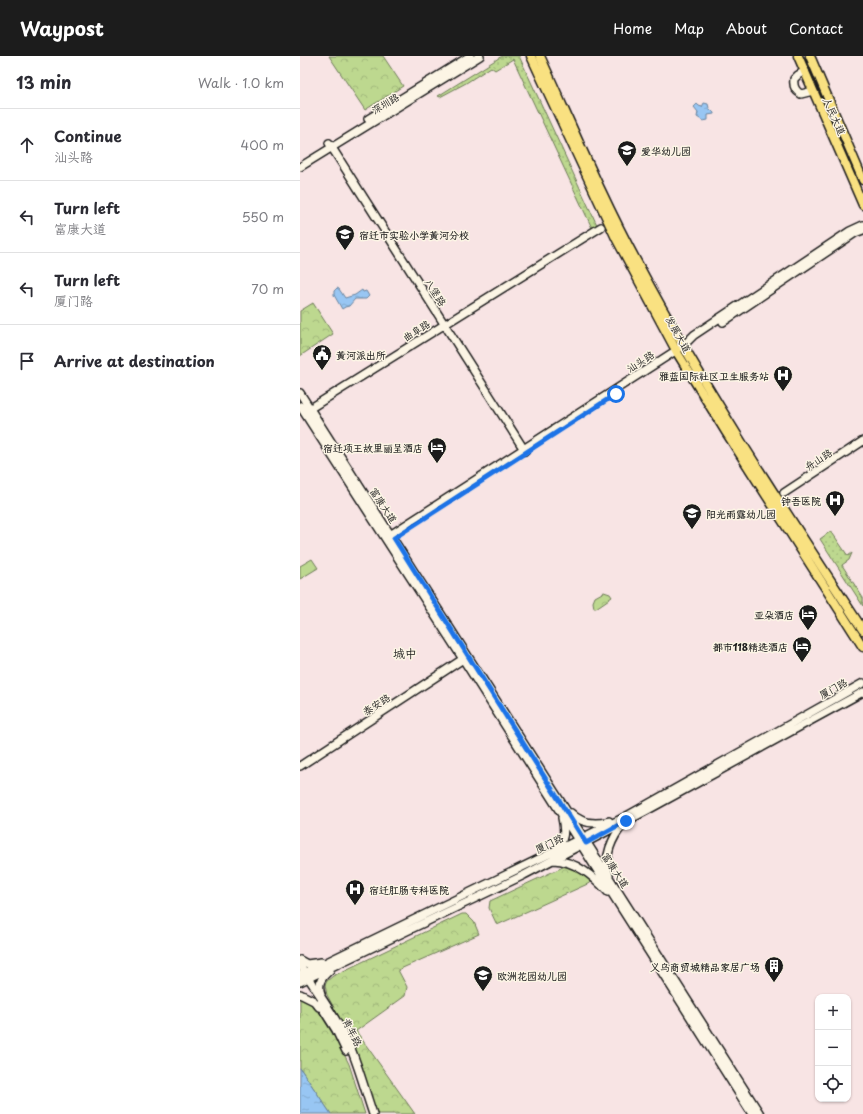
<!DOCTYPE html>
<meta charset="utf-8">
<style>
body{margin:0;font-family:"Playpen Sans","LXGW WenKai TC",sans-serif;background:#f2f2f3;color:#2b2b33}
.controls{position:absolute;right:12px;bottom:12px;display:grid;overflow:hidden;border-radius:8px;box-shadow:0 1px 3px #0004}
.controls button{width:36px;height:36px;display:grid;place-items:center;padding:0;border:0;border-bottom:1px solid #e1e1e2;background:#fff;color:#2b2b33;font:20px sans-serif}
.stop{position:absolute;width:12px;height:12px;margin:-9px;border:3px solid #1a73e8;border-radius:50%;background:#fff}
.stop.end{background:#1a73e8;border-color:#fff;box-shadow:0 1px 4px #0008}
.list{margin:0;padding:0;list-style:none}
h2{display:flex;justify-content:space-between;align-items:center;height:52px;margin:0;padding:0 16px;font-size:17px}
h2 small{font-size:13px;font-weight:400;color:#7c7c81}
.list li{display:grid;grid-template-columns:26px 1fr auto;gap:12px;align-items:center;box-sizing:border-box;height:72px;padding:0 16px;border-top:1px solid #e1e1e2}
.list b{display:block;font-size:15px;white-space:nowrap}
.list p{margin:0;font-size:13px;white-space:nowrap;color:#7c7c81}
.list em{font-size:13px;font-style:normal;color:#7c7c81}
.icon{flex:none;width:22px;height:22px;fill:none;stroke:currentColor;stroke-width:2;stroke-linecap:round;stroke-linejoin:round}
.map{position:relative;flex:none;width:563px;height:1058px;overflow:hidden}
header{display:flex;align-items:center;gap:24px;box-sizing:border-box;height:56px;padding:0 20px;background:#1c1c1c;color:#fff}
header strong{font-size:19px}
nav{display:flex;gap:22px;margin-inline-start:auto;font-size:14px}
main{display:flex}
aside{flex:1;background:#fff}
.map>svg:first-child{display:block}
.grass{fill:url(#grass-dots);stroke:#6c7a56}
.forest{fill:url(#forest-firs);stroke:#6c7a56}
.park{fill:url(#park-crowns);stroke:#6c7a56}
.water{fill:url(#water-ripples);stroke:#66829d}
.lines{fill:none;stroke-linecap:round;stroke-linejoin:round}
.minor-casing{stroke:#1c1c1c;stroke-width:10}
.major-casing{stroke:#1c1c1c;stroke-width:11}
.minor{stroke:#fcf5e5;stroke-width:7}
.major{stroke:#f9e181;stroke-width:8}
.route{stroke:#1a73e8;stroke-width:5}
.labels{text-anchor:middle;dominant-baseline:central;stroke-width:3;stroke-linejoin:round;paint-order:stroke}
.street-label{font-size:10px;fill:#1c1c1c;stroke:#fcf5e5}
.poi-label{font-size:10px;font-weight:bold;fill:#1c1c1c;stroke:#fcf5e5;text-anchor:start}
.quarter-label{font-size:12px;fill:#1c1c1c;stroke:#fcf5e5}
</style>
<header>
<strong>Waypost</strong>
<nav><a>Home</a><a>Map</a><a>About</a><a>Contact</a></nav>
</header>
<main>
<aside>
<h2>13 min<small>Walk · 1.0 km</small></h2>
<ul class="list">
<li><svg class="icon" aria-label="ahead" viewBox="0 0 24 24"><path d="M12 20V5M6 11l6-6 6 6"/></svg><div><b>Continue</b><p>汕头路</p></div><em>400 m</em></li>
<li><svg class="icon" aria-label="left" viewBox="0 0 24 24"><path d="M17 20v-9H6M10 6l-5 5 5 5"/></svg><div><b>Turn left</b><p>富康大道</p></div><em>550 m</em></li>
<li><svg class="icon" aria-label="left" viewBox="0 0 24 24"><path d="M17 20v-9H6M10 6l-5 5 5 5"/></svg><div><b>Turn left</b><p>厦门路</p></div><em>70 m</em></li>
<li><svg class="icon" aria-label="arrive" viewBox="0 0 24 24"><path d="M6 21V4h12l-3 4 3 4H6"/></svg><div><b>Arrive at destination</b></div></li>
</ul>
</aside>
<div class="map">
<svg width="563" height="1058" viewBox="0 0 563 1058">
<defs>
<pattern id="grass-dots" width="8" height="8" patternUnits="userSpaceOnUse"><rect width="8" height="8" fill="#bdd88f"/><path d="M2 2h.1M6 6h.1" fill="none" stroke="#a2b97b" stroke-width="1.8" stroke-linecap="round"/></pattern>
<pattern id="forest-firs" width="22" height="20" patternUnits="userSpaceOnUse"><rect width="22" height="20" fill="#bdd88f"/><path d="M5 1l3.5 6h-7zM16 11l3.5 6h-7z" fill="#a2b97b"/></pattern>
<pattern id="park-crowns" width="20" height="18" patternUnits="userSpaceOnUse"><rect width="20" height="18" fill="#bdd88f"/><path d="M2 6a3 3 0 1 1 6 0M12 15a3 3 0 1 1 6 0" fill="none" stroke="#a2b97b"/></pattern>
<pattern id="water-ripples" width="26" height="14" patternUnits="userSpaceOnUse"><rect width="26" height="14" fill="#98c6f3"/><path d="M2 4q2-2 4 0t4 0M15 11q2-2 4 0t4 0" fill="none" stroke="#82aad0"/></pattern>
</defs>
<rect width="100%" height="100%" fill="#f8e4e4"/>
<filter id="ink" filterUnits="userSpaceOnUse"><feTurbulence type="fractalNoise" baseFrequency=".025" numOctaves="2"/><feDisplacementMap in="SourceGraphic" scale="8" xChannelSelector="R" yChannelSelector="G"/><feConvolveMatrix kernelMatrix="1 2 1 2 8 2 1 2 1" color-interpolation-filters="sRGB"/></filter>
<g filter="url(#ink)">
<!-- grass -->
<path class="grass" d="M202,0H219L297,169L292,172L213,3L195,14L191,11L166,27L140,41L138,40Z
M531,475L548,500L552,497L549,504L542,509L563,542V550L520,483Z"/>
<!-- forest -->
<path class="forest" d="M12,503L18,512L0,523V510Z"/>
<!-- park -->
<path class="park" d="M29,0H83L103,30L65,54Z
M13,247L33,278L0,300V255Z
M304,536L310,538L312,541L296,552H294L293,546L295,541Z
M265,810L279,815L292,826L197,869L189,852L190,845Z
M162,858H166L174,866L179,878L98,914L107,931L105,940L56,975L115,1058H77L54,989L27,939L25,929L27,925L33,920Z
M0,941L14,948L39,988L49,1008L65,1058H31L0,1012Z"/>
<!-- water -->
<path class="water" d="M404,47L408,48L409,52L414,57V58L408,59V64L403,65L397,61L398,56L394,51L397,48L399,50L402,51Z
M37,232L39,233L45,242L55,239L62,234L63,236L66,235L69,240L66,243H55L49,250L45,251L42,253L34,239V235Z
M0,1012L31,1058H0Z"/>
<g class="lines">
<!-- minor casing -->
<g class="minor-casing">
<path id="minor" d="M505,15L498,19L494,23C493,30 495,35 501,38L513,35
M68,63L170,0
M29,87L225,395
M0,111L180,0
M423,266L555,177L563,174
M0,337L460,1058
M0,350L163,603L452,1058
M6,355L301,171
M484,437L563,385
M87,481L383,290L394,279L550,175L563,169
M0,710L163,603
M271,757C282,768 295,769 309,765
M255,794C265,785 265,775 262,762
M253,804C276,805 293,820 308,836
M309,819C303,802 312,781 324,768
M0,904L7,908L21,906
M0,909C16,935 36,960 49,988C59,1011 65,1035 73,1058
M0,919L323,762L563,627
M0,926L224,819L346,755L563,636
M0,938L14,945L19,951
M21,938C17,927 22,921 30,914
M19,947L36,974L46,995"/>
</g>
<!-- major casing -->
<g class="major-casing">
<path id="major" d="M231,0L316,182L378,298L426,376L563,591
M240,0C272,70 302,142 339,210C406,336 485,455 563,574
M498,0L563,149
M510,0L563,124"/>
</g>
<!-- minor -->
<use href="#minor" class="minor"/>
<!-- major -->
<use href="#major" class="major"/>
</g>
</g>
<g class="lines" filter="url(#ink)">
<!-- route -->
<path class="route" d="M316,338L94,482L286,787L326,765"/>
</g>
<!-- icons -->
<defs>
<g id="school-pin" transform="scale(1)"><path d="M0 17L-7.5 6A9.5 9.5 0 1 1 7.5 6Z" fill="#1c1c1c" stroke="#fcf5e5"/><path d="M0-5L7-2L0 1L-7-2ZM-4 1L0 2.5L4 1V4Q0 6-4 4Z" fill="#fff"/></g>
<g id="civic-pin" transform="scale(1)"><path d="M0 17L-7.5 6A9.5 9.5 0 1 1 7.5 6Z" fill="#1c1c1c" stroke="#fcf5e5"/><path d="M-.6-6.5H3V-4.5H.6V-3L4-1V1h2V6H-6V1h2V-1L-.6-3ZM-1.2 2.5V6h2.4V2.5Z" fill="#fff"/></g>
<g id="hospital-pin" transform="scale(1)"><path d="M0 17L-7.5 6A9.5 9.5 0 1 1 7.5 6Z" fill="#1c1c1c" stroke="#fcf5e5"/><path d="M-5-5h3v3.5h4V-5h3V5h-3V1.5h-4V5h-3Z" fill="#fff"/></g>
<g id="hotel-pin" transform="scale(1)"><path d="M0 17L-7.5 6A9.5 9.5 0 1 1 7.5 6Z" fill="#1c1c1c" stroke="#fcf5e5"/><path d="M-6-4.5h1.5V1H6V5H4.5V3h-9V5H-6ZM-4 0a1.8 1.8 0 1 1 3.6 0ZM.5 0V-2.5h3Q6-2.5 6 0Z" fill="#fff"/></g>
<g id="building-pin" transform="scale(1)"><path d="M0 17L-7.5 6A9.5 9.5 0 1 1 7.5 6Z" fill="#1c1c1c" stroke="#fcf5e5"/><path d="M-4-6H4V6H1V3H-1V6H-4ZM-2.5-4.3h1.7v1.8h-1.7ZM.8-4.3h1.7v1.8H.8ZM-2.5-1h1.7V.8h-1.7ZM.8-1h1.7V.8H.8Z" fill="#fff"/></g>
</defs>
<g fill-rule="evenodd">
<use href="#school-pin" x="327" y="94"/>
<use href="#school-pin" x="45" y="178"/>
<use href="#civic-pin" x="22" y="298"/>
<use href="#hospital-pin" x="483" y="319"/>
<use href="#hotel-pin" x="137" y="391"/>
<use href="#hospital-pin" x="535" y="444"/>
<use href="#school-pin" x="392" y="457"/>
<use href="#hotel-pin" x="508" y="558"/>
<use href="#hotel-pin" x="502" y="590"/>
<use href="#hospital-pin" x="55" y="833"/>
<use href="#building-pin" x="474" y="910"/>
<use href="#school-pin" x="183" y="919"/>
</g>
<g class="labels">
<!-- street labels -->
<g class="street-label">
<text transform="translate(85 47) rotate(-31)">深圳路</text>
<text transform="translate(535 60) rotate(66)">人民大道</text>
<text transform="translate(136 236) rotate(57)">八堡路</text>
<text transform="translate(116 274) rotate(-32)">曲阜路</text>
<text transform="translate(379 278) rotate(61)">发展大道</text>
<text transform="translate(340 305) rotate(-33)">汕头路</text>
<text transform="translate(518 403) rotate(-33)">舟山路</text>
<text transform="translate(84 449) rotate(57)">富康大道</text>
<text transform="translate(533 632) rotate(-29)">厦门路</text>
<text transform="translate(76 648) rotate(-33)">泰安路</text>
<text transform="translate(249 787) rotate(-26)">厦门路</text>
<text transform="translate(316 814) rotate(57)">富康大道</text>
<text transform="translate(53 976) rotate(63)">青年路</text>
</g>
<!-- poi labels -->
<g class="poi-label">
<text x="341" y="94">爱华幼儿园</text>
<text x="59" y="178">宿迁市实验小学黄河分校</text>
<text x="36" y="298">黄河派出所</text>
<text x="469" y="319" text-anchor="end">雅蓝国际社区卫生服务站</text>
<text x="123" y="391" text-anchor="end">宿迁项王故里丽呈酒店</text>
<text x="521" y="444" text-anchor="end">钟吾医院</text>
<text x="406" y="457">阳光雨露幼儿园</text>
<text x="494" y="558" text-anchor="end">亚朵酒店</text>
<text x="488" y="590" text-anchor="end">都市118精选酒店</text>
<text x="69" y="833">宿迁肛肠专科医院</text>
<text x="460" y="910" text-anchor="end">义乌商贸城精品家居广场</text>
<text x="197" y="919">欧洲花园幼儿园</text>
</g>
<!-- quarter labels -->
<g class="quarter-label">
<text x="105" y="597">城中</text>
</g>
</g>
</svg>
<div class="controls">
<button>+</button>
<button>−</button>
<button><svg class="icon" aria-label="locate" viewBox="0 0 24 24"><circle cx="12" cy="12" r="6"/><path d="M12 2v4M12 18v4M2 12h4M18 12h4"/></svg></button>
</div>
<div class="stop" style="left:316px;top:338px"></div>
<div class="stop end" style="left:326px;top:765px"></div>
</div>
</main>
